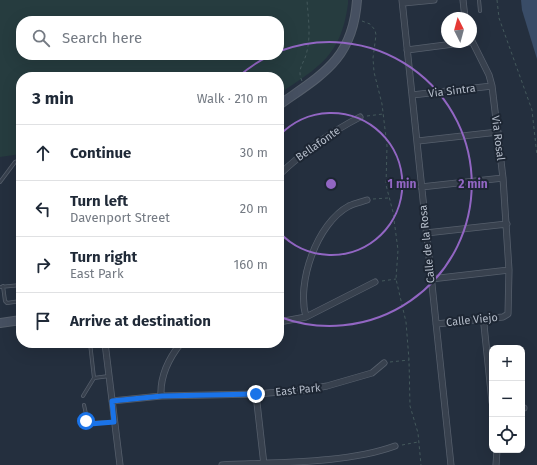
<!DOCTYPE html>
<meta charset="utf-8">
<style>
body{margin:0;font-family:"Fira Sans",sans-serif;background:#f6f6f7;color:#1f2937}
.controls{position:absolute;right:12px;bottom:12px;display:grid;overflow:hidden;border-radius:8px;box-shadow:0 4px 16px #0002}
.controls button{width:36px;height:36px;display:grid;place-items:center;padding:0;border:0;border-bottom:1px solid #e0e1e3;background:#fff;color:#1f2937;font:20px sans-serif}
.compass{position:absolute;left:441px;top:12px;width:36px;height:36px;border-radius:50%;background:#fff;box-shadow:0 4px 16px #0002;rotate:354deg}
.stop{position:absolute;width:12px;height:12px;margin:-9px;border:3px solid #1a73e8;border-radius:50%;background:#fff}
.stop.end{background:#1a73e8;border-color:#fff;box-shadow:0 1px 4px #0008}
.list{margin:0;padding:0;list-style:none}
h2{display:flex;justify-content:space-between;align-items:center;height:52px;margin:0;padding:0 16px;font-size:17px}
h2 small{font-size:13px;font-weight:400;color:#747a83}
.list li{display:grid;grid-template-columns:26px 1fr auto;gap:12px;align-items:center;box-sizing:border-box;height:56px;padding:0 16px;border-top:1px solid #e0e1e3}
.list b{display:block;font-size:15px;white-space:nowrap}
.list p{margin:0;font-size:13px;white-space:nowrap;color:#747a83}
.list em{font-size:13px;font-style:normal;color:#747a83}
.icon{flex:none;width:22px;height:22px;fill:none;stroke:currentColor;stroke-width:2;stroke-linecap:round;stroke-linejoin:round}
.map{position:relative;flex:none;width:537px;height:465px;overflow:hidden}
.search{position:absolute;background:#fff;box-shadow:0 4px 16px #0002;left:16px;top:16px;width:268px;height:44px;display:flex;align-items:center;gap:10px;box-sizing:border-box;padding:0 14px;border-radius:16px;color:#747a83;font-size:15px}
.panel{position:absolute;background:#fff;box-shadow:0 4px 16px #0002;left:16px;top:72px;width:268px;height:276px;border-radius:16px}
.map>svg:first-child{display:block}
.green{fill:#263c3f;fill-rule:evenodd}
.water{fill:#394c67}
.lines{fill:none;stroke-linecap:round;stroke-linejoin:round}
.lane-casing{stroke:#565f6c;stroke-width:4}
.street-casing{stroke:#565f6c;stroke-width:7}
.secondary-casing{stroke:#565f6c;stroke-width:10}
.path{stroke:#44595c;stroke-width:1;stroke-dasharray:3 3;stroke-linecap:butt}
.lane{stroke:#38414e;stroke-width:2.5}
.street{stroke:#38414e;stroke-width:5.5}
.secondary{stroke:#465061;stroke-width:8}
.route{stroke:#1a73e8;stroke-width:5}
.ring{fill:none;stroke:#9266c3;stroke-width:2}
.labels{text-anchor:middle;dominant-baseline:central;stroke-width:4;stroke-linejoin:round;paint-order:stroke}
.street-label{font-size:11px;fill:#b4bcc9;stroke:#1d2633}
.centre{fill:#9266c3;stroke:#1d2633;stroke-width:2}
.ring-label{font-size:12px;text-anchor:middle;font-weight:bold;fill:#9266c3;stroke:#1d2633;stroke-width:4;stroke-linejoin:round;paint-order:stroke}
</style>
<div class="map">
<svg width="537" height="465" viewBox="0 0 537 465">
<rect width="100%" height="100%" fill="#242f3e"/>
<!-- green -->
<path class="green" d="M0,0H348V4C341,56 319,67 279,94V77H21V154L0,157ZM21,21H279V55H21Z"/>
<!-- water -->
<path class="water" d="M521,0H537V59L522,10Z"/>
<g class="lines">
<!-- lane casing -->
<g class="lane-casing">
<path id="lane" d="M479,0L480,11
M0,182L15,162L21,160
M3,286L5,301L7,303L21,301
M0,287L21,285
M35,343H38
M90,343L94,378L109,376
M83,396L94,378
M84,405L88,423L114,422"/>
</g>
<!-- street casing -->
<g class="street-casing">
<path id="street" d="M402,0L451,465
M463,0L465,18
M403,3L434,0
M407,50L469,42
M412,95L492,86
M418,141L498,132
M279,175C303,152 331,132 360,117
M421,187L503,178
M426,233L507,224
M431,279L509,270
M306,317C296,283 317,223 349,206C355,203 361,202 367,200
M489,319L484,325L492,402
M279,322L306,317L375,282
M436,324L503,317L508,314L509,270L503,178L492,86L489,75L471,39
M105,343L120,465
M256,394L264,465
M161,396C160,377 169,358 181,343
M112,401L161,396L256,394L305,390L327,386L372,373L384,363
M522,408H524
M222,465C275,462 345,464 395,446
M496,465L497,450"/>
</g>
<!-- secondary casing -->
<g class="secondary-casing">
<path id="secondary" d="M279,105C323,74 353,59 357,0
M0,323L21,320"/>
</g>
<!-- path -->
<path class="path" d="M497,0L499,18L532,110L537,156
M362,21L370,24L375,30L376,35L373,58L374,72L382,104L387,146L386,185L393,212L398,250L396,279L406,322L409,360L410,406L418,433L421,465
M302,81C296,68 305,63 307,51C311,34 308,17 307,0
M367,116L383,114
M373,199L388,198
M382,281L396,279
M390,362L409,360
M402,445L418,442"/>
<!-- lane -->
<use href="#lane" class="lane"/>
<!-- street -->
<use href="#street" class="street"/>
<!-- secondary -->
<use href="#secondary" class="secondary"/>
</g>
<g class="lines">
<!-- route -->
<path class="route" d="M86,421L90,424L114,422L112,401L162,396L256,394"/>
</g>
<!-- distance rings -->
<g class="ring">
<path d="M279 136A71 71 0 1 1 279 232"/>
<path d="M238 77A142 142 0 0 1 271 55M280 51A142 142 0 1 1 280 317"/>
</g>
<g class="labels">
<!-- street labels -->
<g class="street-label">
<text transform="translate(452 91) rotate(-7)">Via Sintra</text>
<text transform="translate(498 138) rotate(83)">Via Rosal</text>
<text transform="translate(318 144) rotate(-35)">Bellafonte</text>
<text transform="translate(427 244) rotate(-96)">Calle de la Rosa</text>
<text transform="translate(472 320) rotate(-6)">Calle Viejo</text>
<text transform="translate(298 390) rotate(-6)">East Park</text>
</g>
</g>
<circle cx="331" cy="184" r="6" class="centre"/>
<g class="ring-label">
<text x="402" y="188">1 min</text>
<text x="473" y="188">2 min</text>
</g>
</svg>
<div class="controls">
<button>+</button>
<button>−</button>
<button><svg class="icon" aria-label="locate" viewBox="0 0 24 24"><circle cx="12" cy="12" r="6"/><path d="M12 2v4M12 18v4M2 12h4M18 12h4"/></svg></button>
</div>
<svg class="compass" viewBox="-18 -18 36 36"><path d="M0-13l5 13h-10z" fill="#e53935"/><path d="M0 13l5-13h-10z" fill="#747a83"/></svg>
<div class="stop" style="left:86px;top:421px"></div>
<div class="stop end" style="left:256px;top:394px"></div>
<div class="search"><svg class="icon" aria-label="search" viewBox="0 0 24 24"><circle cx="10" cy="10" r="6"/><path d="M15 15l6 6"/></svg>Search here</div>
<section class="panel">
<h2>3 min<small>Walk · 210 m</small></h2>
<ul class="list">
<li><svg class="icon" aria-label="ahead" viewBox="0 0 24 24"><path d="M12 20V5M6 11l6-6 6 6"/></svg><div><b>Continue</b></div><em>30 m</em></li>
<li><svg class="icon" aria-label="left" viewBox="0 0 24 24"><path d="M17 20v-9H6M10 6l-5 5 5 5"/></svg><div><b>Turn left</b><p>Davenport Street</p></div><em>20 m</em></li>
<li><svg class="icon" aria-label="right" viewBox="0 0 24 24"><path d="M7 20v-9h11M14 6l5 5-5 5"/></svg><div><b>Turn right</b><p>East Park</p></div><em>160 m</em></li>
<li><svg class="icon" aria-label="arrive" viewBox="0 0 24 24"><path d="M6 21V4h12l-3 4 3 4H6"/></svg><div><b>Arrive at destination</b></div></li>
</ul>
</section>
</div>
